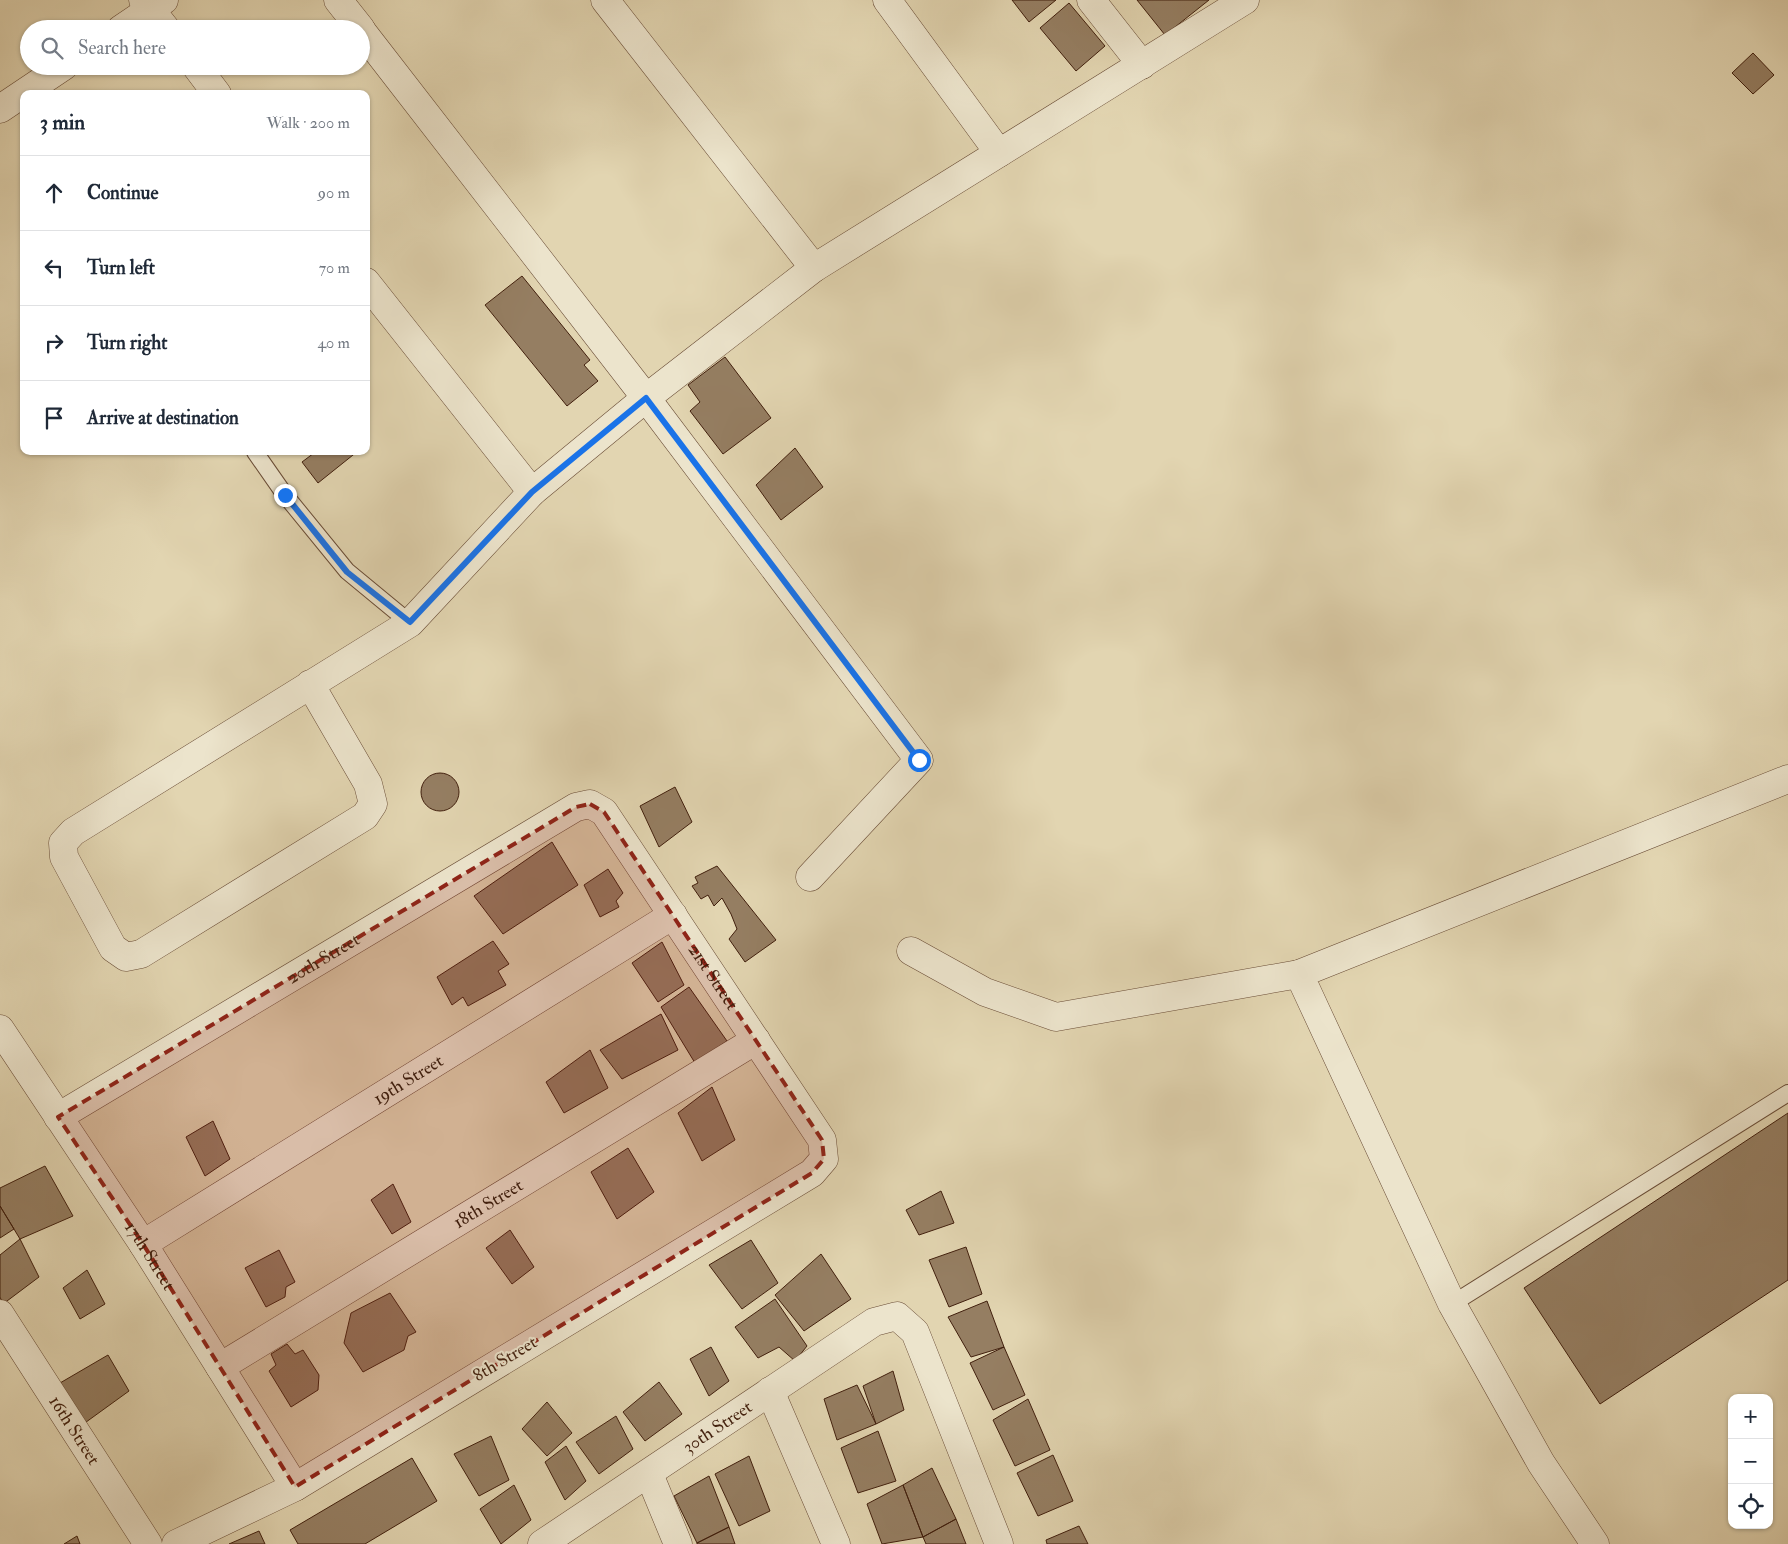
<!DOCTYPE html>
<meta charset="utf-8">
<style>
body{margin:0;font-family:"IM FELL Double Pica",serif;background:#f2f2f3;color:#1f2937}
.controls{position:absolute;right:15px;bottom:15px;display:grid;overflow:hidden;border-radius:10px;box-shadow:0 1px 4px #0004}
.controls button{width:45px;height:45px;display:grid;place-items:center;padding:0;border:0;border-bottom:1px solid #e0e1e3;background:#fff;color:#1f2937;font:25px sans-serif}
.stop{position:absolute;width:15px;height:15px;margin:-11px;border:4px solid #1a73e8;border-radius:50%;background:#fff}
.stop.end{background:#1a73e8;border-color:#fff;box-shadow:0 1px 5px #0008}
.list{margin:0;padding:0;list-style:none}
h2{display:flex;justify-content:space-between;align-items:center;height:65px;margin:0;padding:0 20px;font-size:21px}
h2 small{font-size:16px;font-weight:400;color:#747a83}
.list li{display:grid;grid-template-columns:32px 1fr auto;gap:15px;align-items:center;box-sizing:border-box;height:75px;padding:0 20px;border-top:1px solid #e0e1e3}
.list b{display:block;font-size:19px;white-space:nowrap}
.list em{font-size:16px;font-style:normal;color:#747a83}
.icon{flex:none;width:28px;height:28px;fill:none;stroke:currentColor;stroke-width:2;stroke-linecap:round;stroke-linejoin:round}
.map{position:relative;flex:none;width:1788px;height:1544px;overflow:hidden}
.search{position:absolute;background:#fff;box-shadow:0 1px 4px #0004;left:20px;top:20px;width:350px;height:55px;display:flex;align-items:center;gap:12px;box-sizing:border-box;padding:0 18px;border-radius:28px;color:#747a83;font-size:19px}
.panel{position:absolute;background:#fff;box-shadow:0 1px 4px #0004;left:20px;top:90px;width:350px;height:365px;border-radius:10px}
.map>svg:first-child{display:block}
.building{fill:#957e62;stroke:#411f0d}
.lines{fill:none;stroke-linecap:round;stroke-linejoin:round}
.lane-casing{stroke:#694c36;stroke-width:18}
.street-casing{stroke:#694c36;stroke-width:29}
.lane{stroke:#ece4cc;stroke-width:16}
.street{stroke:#ece4cc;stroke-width:28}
.route{stroke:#1a73e8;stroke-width:6}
.marked{fill:#8f2418;fill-opacity:0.2;stroke:#8f2418;stroke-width:4;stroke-dasharray:10 6;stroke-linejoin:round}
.labels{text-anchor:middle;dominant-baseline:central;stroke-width:4;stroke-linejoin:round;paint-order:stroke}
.street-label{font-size:18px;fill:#411f0d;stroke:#ece4cc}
</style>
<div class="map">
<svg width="1788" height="1544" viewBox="0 0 1788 1544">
<rect width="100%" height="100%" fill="#e2d5b1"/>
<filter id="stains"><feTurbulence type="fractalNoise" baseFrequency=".004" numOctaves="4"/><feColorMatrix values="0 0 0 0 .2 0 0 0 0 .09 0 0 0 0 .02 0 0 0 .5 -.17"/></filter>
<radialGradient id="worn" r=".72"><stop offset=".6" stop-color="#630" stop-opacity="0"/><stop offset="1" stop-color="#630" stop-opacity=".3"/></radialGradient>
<!-- building -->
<path class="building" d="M1012,0H1056L1029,22Z
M1137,0H1209L1165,35Z
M1069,3L1105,46L1076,71L1040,28Z
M1753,53L1774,75L1753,94L1732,73Z
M522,276L590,360L584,365L598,381L567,406L485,305Z
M725,357L771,418L723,454L690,411L700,402L688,385Z
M795,448L823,487L781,520L756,485Z
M313,451H358L318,483L302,462L314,453Z
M421 792a19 19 0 1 1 38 0a19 19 0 1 1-38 0Z
M675,787L692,822L659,847L640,806Z
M552,842L578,885L503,934L474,896Z
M717,866L776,940L745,962L729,939L737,929L731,914L722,898L714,906L708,895L701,899L692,886L698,883L695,877Z
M608,869L623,893L616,901L619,907L600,917L584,885Z
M493,941L509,964L498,971L506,985L468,1006L463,997L452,1005L437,977Z
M662,942L684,985L658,1002L632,963Z
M689,987L727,1041L695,1063L661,1007Z
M661,1014L678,1050L622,1079L600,1050Z
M590,1050L608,1088L564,1113L546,1082Z
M712,1087L735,1140L702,1161L678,1113Z
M1788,1113V1280L1600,1404L1524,1288Z
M213,1121L230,1159L205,1176L186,1137Z
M628,1148L654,1192L617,1219L591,1172Z
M45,1166L73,1216L20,1239L0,1206V1188Z
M393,1184L411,1222L392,1234L371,1200Z
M941,1191L954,1223L919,1235L906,1210Z
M0,1206L14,1229L0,1238Z
M510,1230L534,1267L512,1284L486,1248Z
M20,1239L39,1277L3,1304L0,1297V1255Z
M751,1240L778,1283L742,1309L709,1265Z
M966,1247L982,1294L949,1307L929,1260Z
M279,1250L295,1282L286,1287L285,1297L266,1307L245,1268Z
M821,1254L851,1299L804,1331L775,1295Z
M87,1270L105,1304L80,1319L63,1288Z
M390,1293L416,1332L408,1336L404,1350L363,1372L344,1343L351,1313Z
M775,1299L807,1346L795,1361L779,1347L758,1358L735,1327Z
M987,1301L1004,1347L971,1357L948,1317Z
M287,1344L295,1354L303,1350L319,1375L318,1390L291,1407L269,1371L276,1365L271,1354Z
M711,1347L729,1381L709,1396L690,1359Z
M1004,1347L1025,1395L993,1410L970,1363Z
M108,1355L129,1391L82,1425L60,1383Z
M893,1371L904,1410L876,1424L863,1386Z
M659,1382L682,1414L645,1441L623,1412Z
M857,1385L876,1424L837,1440L824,1399Z
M1028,1399L1050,1450L1015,1466L993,1420Z
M547,1402L572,1433L547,1456L522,1429Z
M616,1416L633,1449L599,1474L576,1442Z
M878,1431L896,1481L858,1493L841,1448Z
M491,1436L509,1480L479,1496L454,1454Z
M566,1446L586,1481L565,1500L545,1462Z
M1053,1455L1073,1501L1038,1516L1017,1473Z
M749,1456L770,1511L739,1526L715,1474Z
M412,1458L437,1501L365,1544H298L290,1530Z
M932,1468L956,1519L923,1537L903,1485Z
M709,1476L729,1527L697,1543L674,1496Z
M514,1485L531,1520L501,1544L480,1509Z
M903,1485L923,1537L882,1544L867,1504Z
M956,1519L966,1544H926L923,1537Z
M1079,1526L1088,1544H1047L1046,1540Z
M729,1527L735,1544H697V1543Z
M259,1531L265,1544H229Z
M77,1536L80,1544H64Z"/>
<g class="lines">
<!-- lane casing -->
<g class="lane-casing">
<path id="lane" d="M255,452L285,495L347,571L410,623
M1452,1304L1788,1093"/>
</g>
<!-- street casing -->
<g class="street-casing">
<g id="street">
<path d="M143,0L166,29"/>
<path d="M338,0L361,29"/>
<path d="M605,0L814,268"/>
<path d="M887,0L999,153"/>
<path d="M1091,0L1142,65"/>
<path d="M121,29L164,0"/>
<path d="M361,30L646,398L919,760L810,877"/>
<path d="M196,66L217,94"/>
<path d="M0,109L64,66"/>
<path d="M366,282L532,492"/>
<path d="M310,684L368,784L373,804L365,816L141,954L126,957L113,948L64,857L63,843L73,832L410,623L532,492L646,398L814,268L1245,0"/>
<path d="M911,951L985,992L1056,1017L1299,974"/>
<path id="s1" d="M0,1029L143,1244L295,1487"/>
<path id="s2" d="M58,1117L576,807L590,804L604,812L822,1140L824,1159L812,1173L295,1487L176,1544"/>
<path id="s3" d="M143,1244L673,915"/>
<path id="s4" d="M0,1314L148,1544"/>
<path id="s5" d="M220,1367L756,1040"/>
<path d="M770,1391L836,1544"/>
<path d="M649,1474L678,1544"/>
<path id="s6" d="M542,1544L874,1322L897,1316L915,1332L999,1544"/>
<path d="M1595,1544L1541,1463L1452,1304L1299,974L1788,779"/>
</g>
</g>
<!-- lane -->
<use href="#lane" class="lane"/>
<!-- street -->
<use href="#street" class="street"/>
</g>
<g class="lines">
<!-- route -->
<path class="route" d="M285,495L347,572L410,622L532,492L646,398L919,760"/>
</g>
<!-- marked area -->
<path class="marked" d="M590,804L604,812L822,1140L824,1159L812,1173L295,1487L143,1244L58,1117L576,807Z"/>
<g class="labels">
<!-- street labels -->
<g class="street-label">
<text stroke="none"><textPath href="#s2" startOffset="309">20th Street</textPath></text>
<text stroke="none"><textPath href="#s2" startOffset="832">21st Street</textPath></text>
<text stroke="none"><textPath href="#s3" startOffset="312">19th Street</textPath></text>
<text stroke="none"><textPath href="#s5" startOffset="314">18th Street</textPath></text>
<text stroke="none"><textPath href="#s1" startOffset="272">17th Street</textPath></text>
<text transform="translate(505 1359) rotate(-31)">8th Street</text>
<text stroke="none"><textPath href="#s6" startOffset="211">30th Street</textPath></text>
<text stroke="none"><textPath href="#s4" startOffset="138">16th Street</textPath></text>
</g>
</g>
<rect width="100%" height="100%" filter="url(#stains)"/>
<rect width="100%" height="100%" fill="url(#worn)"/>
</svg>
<div class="controls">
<button>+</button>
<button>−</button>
<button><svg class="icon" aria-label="locate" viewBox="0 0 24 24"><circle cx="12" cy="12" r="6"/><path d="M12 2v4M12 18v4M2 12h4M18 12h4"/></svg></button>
</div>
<div class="stop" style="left:919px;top:760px"></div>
<div class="stop end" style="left:285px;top:495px"></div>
<div class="search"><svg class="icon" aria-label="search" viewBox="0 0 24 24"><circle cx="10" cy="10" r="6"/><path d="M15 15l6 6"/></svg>Search here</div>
<section class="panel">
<h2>3 min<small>Walk · 200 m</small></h2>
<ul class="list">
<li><svg class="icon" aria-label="ahead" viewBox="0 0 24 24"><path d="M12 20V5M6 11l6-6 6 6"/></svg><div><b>Continue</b></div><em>90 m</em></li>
<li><svg class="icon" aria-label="left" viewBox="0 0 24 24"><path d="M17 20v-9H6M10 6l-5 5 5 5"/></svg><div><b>Turn left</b></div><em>70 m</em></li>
<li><svg class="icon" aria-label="right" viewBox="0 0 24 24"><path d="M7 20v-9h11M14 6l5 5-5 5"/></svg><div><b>Turn right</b></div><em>40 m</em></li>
<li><svg class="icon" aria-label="arrive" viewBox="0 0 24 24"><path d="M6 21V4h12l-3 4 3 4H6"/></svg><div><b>Arrive at destination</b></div></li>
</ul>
</section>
</div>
